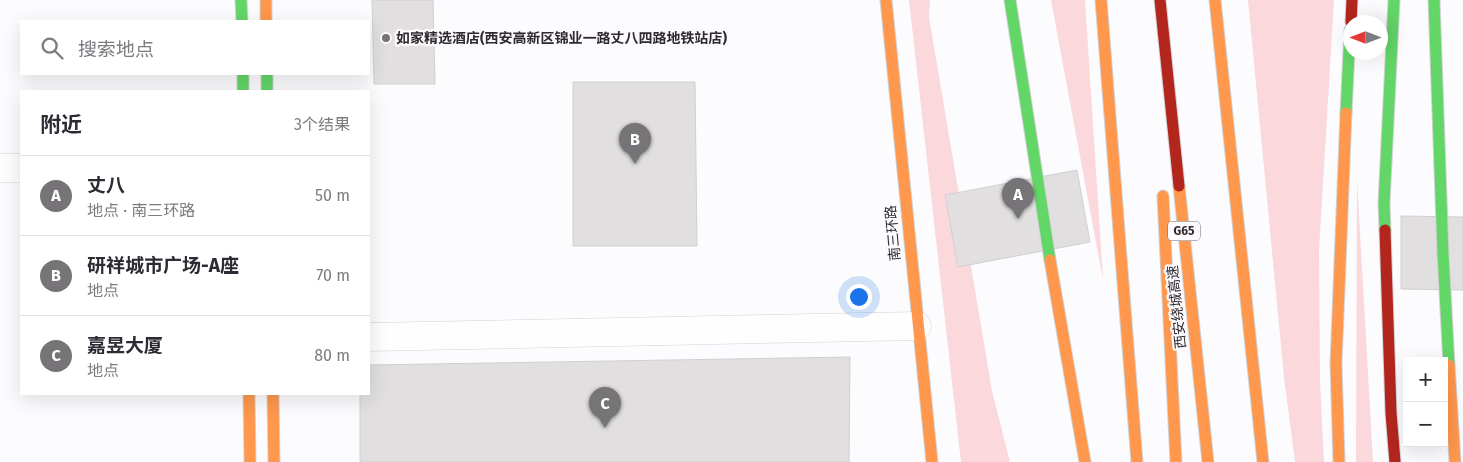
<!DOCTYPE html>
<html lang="zh">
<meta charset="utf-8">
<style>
body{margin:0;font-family:"Fira Sans","Noto Sans SC",sans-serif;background:#f2f2f3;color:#2b2b33}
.controls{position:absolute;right:15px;bottom:15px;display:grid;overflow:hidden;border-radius:0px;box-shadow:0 5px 20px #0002}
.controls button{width:45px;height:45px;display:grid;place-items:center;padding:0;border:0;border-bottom:1px solid #e1e1e2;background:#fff;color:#2b2b33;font:25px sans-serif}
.compass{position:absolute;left:1343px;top:15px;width:45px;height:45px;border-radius:50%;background:#fff;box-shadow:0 5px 20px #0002;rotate:270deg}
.you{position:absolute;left:858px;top:296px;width:18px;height:18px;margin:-12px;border:4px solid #fff;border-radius:50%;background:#1a73e8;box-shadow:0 0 0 8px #1a73e833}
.badge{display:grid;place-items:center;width:32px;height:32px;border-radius:50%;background:#767477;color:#fff;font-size:16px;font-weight:700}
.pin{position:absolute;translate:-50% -41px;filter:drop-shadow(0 1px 2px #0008)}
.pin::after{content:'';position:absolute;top:26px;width:18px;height:15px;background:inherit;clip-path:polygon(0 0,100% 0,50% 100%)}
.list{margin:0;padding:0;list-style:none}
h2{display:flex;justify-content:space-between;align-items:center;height:65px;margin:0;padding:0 20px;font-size:21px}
h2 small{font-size:16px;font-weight:400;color:#7c7c81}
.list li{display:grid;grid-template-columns:32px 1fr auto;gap:15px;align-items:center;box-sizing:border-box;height:80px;padding:0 20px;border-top:1px solid #e1e1e2}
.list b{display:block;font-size:19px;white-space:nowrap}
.list p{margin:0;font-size:16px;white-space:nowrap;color:#7c7c81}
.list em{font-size:16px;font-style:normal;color:#7c7c81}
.icon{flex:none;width:28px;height:28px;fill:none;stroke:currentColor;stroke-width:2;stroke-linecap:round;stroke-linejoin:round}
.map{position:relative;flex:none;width:1463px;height:462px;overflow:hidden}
.search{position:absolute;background:#fff;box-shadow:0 5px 20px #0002;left:20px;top:20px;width:350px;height:55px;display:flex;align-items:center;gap:12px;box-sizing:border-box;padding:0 18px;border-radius:0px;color:#7c7c81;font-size:19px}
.panel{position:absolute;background:#fff;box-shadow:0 5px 20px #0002;left:20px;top:90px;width:350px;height:305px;border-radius:0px}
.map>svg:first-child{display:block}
.green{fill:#fbd8db}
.building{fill:#e1dfe0;stroke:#d1cfd1}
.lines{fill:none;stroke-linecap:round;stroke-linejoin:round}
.street-casing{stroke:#d3d2d4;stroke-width:29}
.fast-casing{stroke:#d3d2d4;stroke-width:13}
.slow-casing{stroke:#d3d2d4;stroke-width:13}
.jam-casing{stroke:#d3d2d4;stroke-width:13}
.street{stroke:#fffeff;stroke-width:28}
.fast{stroke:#63d668;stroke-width:11}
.slow{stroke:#ff974d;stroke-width:11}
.jam{stroke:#b3261e;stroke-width:11}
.poi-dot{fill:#767477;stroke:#fdfafe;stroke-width:2}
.labels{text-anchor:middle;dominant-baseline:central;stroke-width:4.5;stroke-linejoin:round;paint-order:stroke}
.shield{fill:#fdfafe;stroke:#6c696d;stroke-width:1}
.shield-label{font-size:12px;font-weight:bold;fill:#2e2b2f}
.poi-label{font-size:14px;font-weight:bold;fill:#2e2b2f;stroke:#fdfafe;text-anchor:start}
.street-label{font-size:14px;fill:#2e2b2f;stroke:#fdfafe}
</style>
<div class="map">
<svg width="1463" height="462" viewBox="0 0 1463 462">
<rect width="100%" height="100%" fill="#fcfbfd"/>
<!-- green -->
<path class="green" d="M909,0H930L929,17L992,391L1010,462H961Z
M1051,0H1085L1103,280Z
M1248,0H1334L1319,249L1320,382L1324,462H1295L1284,377Z
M1357,180L1373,462H1356Z"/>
<!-- building -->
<path class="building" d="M372,0H433L435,84H374Z
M573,82H695L697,246H573Z
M1077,170L1090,242L958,267L945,195Z
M1401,216L1463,217V290L1401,289Z
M850,357L849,462H360V394H369V365Z"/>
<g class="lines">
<!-- street casing -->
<g class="street-casing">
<path id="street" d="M0,168H21
M369,337L917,326"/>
</g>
<!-- fast casing -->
<g class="fast-casing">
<path id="fast" d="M241,0L242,21
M1010,0L1050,260
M1434,0L1443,254L1449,365
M243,74V91
M267,74V91
M1346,113L1350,30
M1385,230L1384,203L1394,0"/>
</g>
<!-- slow casing -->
<g class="slow-casing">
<path id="slow" d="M266,0V21
M886,0L932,462
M1101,0L1137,462
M1215,0L1263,462
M1179,186L1208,462
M1163,196L1176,462
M1050,260L1085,462
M1449,365L1455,462
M249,394L250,462
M273,394L274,462
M1339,462L1336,364L1346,113"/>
</g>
<!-- jam casing -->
<g class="jam-casing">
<path id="jam" d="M1160,0L1179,186
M1351,22L1352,0
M1385,230L1391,413L1395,462"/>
</g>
<!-- street -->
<use href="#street" class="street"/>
<!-- fast -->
<use href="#fast" class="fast"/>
<!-- slow -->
<use href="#slow" class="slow"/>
<!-- jam -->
<use href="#jam" class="jam"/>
</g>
<!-- markers -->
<circle class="poi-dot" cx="386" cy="38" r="5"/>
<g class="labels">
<!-- shield labels -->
<rect class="shield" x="1168" y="221.5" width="32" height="19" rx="4"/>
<g class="shield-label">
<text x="1184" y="231">G65</text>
</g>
<!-- poi labels -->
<g class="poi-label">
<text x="396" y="38">如家精选酒店(西安高新区锦业一路丈八四路地铁站店)</text>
</g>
<!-- street labels -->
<g class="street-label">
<text transform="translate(893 233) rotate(-95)">南三环路</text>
<text transform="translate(1177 307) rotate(-96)">西安绕城高速</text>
</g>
</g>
</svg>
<div class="controls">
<button>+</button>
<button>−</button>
</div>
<svg class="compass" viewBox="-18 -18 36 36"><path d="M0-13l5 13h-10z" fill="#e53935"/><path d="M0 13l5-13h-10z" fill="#7c7c81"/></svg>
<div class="you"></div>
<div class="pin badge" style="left:1018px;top:219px">A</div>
<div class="pin badge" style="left:635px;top:164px">B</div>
<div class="pin badge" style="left:605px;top:428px">C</div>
<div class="search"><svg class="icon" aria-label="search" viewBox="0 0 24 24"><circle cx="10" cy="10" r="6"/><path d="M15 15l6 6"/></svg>搜索地点</div>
<section class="panel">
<h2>附近<small>3个结果</small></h2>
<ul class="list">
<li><span class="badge">A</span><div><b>丈八</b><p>地点 · 南三环路</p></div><em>50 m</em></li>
<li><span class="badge">B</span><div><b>研祥城市广场-A座</b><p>地点</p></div><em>70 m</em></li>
<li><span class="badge">C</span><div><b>嘉昱大厦</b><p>地点</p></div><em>80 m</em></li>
</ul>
</section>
</div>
